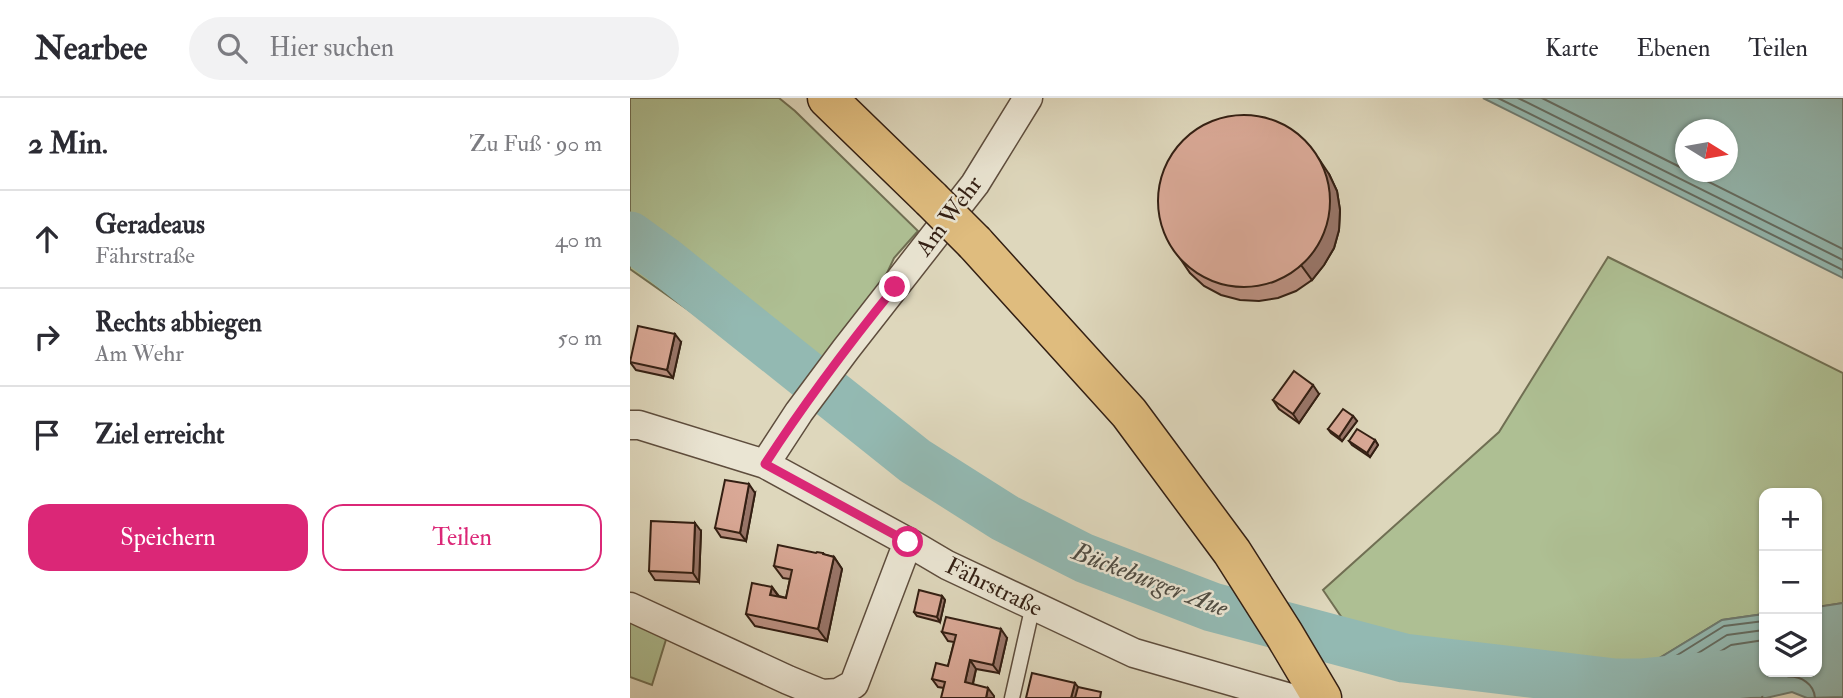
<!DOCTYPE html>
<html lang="de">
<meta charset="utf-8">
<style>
body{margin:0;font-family:"IM FELL Double Pica",serif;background:#f2f2f3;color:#2b2b33}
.controls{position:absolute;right:21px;bottom:21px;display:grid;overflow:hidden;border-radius:14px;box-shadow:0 2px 5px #0004}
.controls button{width:63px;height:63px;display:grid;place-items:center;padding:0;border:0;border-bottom:2px solid #e1e1e2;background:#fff;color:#2b2b33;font:35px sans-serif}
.compass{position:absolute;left:1045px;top:21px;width:63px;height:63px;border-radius:50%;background:#fff;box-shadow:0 2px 5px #0004;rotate:101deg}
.stop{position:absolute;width:21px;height:21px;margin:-16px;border:5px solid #db2777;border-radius:50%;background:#fff}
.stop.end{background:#db2777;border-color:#fff;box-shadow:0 2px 7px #0008}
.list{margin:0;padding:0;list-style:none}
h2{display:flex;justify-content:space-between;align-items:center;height:91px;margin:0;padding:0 28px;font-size:30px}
h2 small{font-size:23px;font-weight:400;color:#7c7c81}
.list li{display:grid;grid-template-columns:46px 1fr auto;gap:21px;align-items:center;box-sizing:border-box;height:98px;padding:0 28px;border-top:2px solid #e1e1e2}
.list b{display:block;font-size:26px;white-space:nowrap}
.list p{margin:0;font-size:23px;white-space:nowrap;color:#7c7c81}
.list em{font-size:23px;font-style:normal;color:#7c7c81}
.actions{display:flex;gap:14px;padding:21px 28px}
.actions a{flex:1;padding:16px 0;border:2px solid #db2777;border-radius:21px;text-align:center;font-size:24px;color:#db2777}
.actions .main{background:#db2777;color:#fff}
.icon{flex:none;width:38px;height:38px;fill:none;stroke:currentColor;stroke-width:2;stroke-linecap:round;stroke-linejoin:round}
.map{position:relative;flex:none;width:1213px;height:600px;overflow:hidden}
header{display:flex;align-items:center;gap:42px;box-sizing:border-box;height:98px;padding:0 35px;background:#fff;border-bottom:2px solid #e1e1e2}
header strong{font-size:33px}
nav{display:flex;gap:38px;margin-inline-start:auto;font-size:24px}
.search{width:490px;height:63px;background:#f2f2f3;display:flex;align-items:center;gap:18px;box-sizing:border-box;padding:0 24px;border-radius:38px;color:#7c7c81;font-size:26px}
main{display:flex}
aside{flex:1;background:#fff}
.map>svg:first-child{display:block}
.green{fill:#aebf93;stroke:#706f53;stroke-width:2}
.water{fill:#93b9b2;stroke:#6d7b72;stroke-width:2;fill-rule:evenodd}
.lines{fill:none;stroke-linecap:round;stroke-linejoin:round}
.shore{stroke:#636c62;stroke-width:2}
.river{stroke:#93b9b2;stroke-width:49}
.lane-casing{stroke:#5e4d3d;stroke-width:17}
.street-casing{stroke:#5e4d3d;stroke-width:31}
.primary-casing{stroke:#331f13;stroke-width:41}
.lane{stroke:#eae5d3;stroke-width:14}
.street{stroke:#eae5d3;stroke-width:28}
.primary{stroke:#dfbc7e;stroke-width:38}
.primary-bridge-casing{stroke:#331f13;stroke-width:41;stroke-linecap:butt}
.primary-bridge{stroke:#dfbc7e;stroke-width:38}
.wall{fill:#bb9182;stroke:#331f13;stroke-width:2}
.shaded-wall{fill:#99766a;stroke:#331f13;stroke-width:2}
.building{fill:#daa997;stroke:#331f13;stroke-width:2}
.route{stroke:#db2777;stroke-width:9}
.labels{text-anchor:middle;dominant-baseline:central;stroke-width:5;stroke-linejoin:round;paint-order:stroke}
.street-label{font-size:24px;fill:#331f13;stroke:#eae5d3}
.water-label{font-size:26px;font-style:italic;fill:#504d43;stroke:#eae5d3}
</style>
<header>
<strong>Nearbee</strong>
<div class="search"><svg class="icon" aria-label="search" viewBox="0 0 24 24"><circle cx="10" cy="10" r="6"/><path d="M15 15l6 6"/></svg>Hier suchen</div>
<nav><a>Karte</a><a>Ebenen</a><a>Teilen</a></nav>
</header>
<main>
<aside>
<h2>2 Min.<small>Zu Fuß · 90 m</small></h2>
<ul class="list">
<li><svg class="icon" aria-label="ahead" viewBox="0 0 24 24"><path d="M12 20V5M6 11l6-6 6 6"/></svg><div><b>Geradeaus</b><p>Fährstraße</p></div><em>40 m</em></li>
<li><svg class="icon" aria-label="right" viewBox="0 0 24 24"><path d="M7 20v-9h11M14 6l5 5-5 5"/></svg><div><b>Rechts abbiegen</b><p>Am Wehr</p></div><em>50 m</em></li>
<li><svg class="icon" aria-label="arrive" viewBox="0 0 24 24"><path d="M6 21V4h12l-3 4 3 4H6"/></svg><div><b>Ziel erreicht</b></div></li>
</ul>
<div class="actions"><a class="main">Speichern</a><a>Teilen</a></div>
</aside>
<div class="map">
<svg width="1213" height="600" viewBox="0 0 1213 600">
<rect width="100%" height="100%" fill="#ded7bc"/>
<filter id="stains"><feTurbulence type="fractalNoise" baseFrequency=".00286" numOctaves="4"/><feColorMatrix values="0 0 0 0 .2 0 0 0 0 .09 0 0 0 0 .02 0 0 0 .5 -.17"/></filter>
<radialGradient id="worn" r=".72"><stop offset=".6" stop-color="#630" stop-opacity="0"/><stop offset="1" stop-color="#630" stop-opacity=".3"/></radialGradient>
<!-- green -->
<path class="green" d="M0,0H149L165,13L288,133L264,160L195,308L0,171Z
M978,159L1213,275V505L1187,509V395H1134V516L1092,522L1013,570H913L723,536L693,492L869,334Z
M0,518L38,535L22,587L0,579Z"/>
<!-- water -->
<path class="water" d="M853,0H1213V180ZM1056,32H1098V74H1056Z
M1213,505V599L1177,600L1162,594L1136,600L1052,598L986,600L985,585L1013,570L1092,522L1134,516V574H1187V509Z"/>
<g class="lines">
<!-- shore -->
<path class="shore" d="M868,0L1213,172
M888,0L1213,162
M912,0L1056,72
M1059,74L1213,151
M992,600L994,588L1017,576L1094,528L1134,523
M1001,600L1003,593L1022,584L1097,537L1134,532
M1013,600L1101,547L1134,542
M1132,600C1134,572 1183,571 1185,600"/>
<!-- river -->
<path class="river" d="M0,138L33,162L285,363L375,420L454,460L582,509L774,560L985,585H1013L1134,573"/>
<!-- lane casing -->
<g class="lane-casing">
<path id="lane" d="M382,600L403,507"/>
</g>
<!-- street casing -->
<g class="street-casing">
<path id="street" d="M0,327H9L135,366L278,444L317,467L504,555L660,600
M135,366L169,314L216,251L345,86L398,0
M0,509L158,582L192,596L208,595L224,586L278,444"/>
</g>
<!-- primary casing -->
<g class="primary-casing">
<path id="primary" d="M197,0L301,101
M345,145L499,315L602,454L654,536L692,600"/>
</g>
<!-- lane -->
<use href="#lane" class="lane"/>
<!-- street -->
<use href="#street" class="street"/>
<!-- primary -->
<use href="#primary" class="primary"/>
<!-- primary-bridge casing -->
<g class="primary-bridge-casing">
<path id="primary-bridge" d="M301,101L345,145"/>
</g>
<!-- primary-bridge -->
<use href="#primary-bridge" class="primary-bridge"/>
</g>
<!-- wall -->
<path class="wall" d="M699,76L707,93L710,112L709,132L704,150L694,167L682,182L666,193L648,200L629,203L610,202L591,197L574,188L560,175L539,144Z
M51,244L43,280L6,272L0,264Z
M689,296L669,325L649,311L643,302Z
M723,318L727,323L712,343L701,335L698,331Z
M745,342L748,347L740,359L722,347L719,343Z
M125,395L116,443L91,439L85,430Z
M71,433L69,484L25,482L19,473Z
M186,455H193L195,457L204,459L212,471L197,543L125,528L116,516L142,489L149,498L156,500L160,481L153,480L144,468Z
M312,498L315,502L310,524L287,518L284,514Z
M312,534L377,540L369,575L346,571L343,586L364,598L308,589L302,581L318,568L324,544L318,543Z"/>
<!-- shaded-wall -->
<path class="shaded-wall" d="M689,61L699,76L707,93L710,112L709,132L704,150L694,167L682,182L671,167Z
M45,236L51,244L43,280L37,272Z
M683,287L689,296L669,325L663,316Z
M723,318L727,323L712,343L709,339Z
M745,342L748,347L740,359L737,355Z
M119,386L125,395L116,443L110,435Z
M65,425L71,433L69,484L63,475Z
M204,459L212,471L197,543L188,531Z
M142,489L150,501L140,497Z
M312,498L315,502L310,524L307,519Z
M371,531L377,540L369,575L363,567Z
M340,562L346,571L341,593L335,584Z
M445,585L451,593L449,600H441Z
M358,590L364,598V600H356Z"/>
<!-- building -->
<path class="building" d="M528 103a86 86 0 1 1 172 0a86 86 0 1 1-172 0Z
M8,228L45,236L37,272L0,264Z
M664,273L683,287L663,316L643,302Z
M713,311L723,318L709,339L698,331Z
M727,331L745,342L737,355L719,343Z
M95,382L119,386L110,435L85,430Z
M21,423L65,425L63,475L19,473Z
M148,447L186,455L187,454L193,455V456L204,459L188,531L116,516L122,485L142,489L140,497L156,500L162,472L144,468Z
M289,492L312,498L307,519L284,514Z
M316,519L371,531L363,567L340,562L335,584L358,590L356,600H311L315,584L302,581L306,565L318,568L326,537L312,534Z
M402,575L445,585L441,600H396Z
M448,589L471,594L470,600H445Z"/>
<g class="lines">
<!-- route -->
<path class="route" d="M265,189C219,246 175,304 135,366L278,444"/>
</g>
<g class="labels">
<!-- street labels -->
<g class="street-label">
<text transform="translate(319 118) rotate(-53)">Am Wehr</text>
<text transform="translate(364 489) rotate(26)">Fährstraße</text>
</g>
<!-- water labels -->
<g class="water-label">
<text transform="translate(520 482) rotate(21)">Bückeburger Aue</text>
</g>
</g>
<rect width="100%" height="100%" filter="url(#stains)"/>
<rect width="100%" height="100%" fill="url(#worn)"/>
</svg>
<div class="controls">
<button>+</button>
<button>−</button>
<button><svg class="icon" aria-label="layers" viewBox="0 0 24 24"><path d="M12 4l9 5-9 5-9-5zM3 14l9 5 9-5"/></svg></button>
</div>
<svg class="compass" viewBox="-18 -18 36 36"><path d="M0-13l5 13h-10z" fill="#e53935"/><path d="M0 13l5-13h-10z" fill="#7c7c81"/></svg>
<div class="stop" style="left:278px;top:444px"></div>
<div class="stop end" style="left:265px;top:189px"></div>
</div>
</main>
